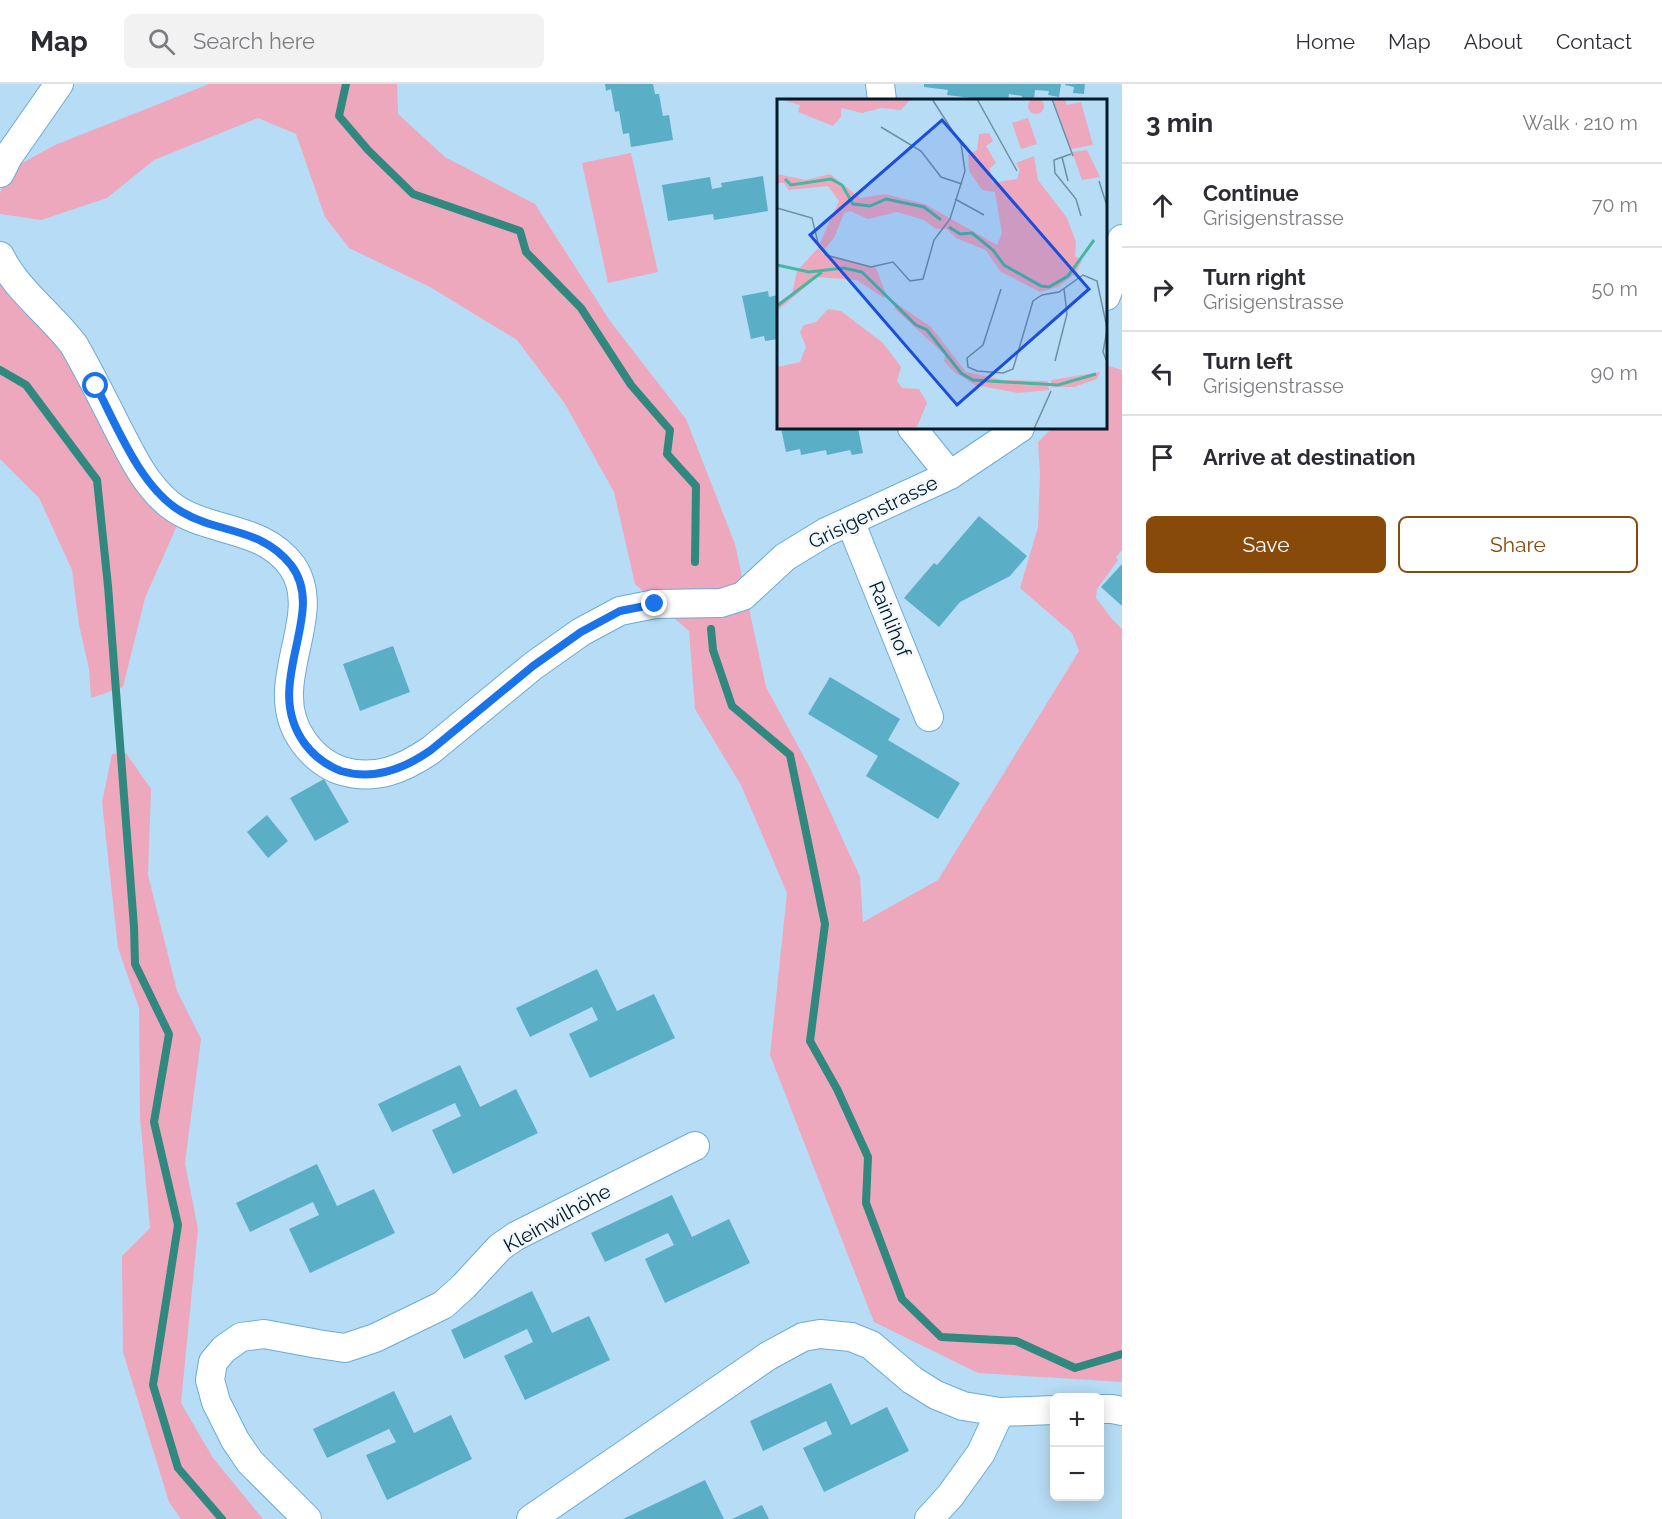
<!DOCTYPE html>
<meta charset="utf-8">
<style>
body{margin:0;font-family:Raleway,sans-serif;background:#f2f2f3;color:#2b2b33}
.controls{position:absolute;right:18px;bottom:18px;display:grid;overflow:hidden;border-radius:9px;box-shadow:0 3px 15px #0003}
.controls button{width:54px;height:54px;display:grid;place-items:center;padding:0;border:0;border-bottom:2px solid #e1e1e2;background:#fff;color:#2b2b33;font:30px sans-serif}
.stop{position:absolute;width:18px;height:18px;margin:-14px;border:4px solid #1a73e8;border-radius:50%;background:#fff}
.stop.end{background:#1a73e8;border-color:#fff;box-shadow:0 2px 6px #0008}
.list{margin:0;padding:0;list-style:none}
h2{display:flex;justify-content:space-between;align-items:center;height:78px;margin:0;padding:0 24px;font-size:26px}
h2 small{font-size:20px;font-weight:400;color:#7c7c81}
.list li{display:grid;grid-template-columns:39px 1fr auto;gap:18px;align-items:center;box-sizing:border-box;height:84px;padding:0 24px;border-top:2px solid #e1e1e2}
.list b{display:block;font-size:22px;white-space:nowrap}
.list p{margin:0;font-size:20px;white-space:nowrap;color:#7c7c81}
.list em{font-size:20px;font-style:normal;color:#7c7c81}
.actions{display:flex;gap:12px;padding:18px 24px}
.actions a{flex:1;padding:14px 0;border:2px solid #884a0b;border-radius:9px;text-align:center;font-size:21px;color:#884a0b}
.actions .main{background:#884a0b;color:#fff}
.icon{flex:none;width:33px;height:33px;fill:none;stroke:currentColor;stroke-width:2;stroke-linecap:round;stroke-linejoin:round}
.map{position:relative;flex:none;width:1122px;height:1435px;overflow:hidden}
header{display:flex;align-items:center;gap:36px;box-sizing:border-box;height:84px;padding:0 30px;background:#fff;border-bottom:2px solid #e1e1e2}
header strong{font-size:28px}
nav{display:flex;gap:33px;margin-inline-start:auto;font-size:21px}
.search{width:420px;height:54px;background:#f2f2f3;display:flex;align-items:center;gap:15px;box-sizing:border-box;padding:0 21px;border-radius:9px;color:#7c7c81;font-size:22px}
main{display:flex}
aside{flex:1;background:#fff}
.map>svg:first-child{display:block}
.green{fill:#eda8be}
.lines{fill:none;stroke-linecap:round;stroke-linejoin:round}
.stream{stroke:#31887e;stroke-width:8}
.building{fill:#5aafc7}
.minor-casing{stroke:#6cabd4;stroke-width:30}
.minor{stroke:#fff;stroke-width:28}
.route{stroke:#1a73e8;stroke-width:8}
.labels{text-anchor:middle;dominant-baseline:central;stroke-width:5;stroke-linejoin:round;paint-order:stroke}
.street-label{font-size:20px;fill:#011a29;stroke:#f2f8fc}
.inset-river{fill:none;stroke:#46b7a2;stroke-width:3}
.inset-road{fill:none;stroke:#6e8ea4;stroke-width:1.5}
.view{fill:#1d4ed8;fill-opacity:0.15;stroke:#1d4ed8;stroke-width:3}
.inset-edge{fill:none;stroke:#011a29;stroke-width:3}
</style>
<header>
<strong>Map</strong>
<div class="search"><svg class="icon" aria-label="search" viewBox="0 0 24 24"><circle cx="10" cy="10" r="6"/><path d="M15 15l6 6"/></svg>Search here</div>
<nav><a>Home</a><a>Map</a><a>About</a><a>Contact</a></nav>
</header>
<main>
<div class="map">
<svg width="1122" height="1435" viewBox="0 0 1122 1435">
<rect width="100%" height="100%" fill="#b7dcf6"/>
<!-- green -->
<path class="green" d="M209,0H397L398,30L445,73L535,120L610,237L686,335L735,460L766,603L810,684L860,793L863,838L938,796L1079,567L1072,549L1020,504L1038,443L1040,389L1038,358L1052,344H1106V281L1122,286V466L1116,473L1118,476L1097,505L1096,514L1112,535L1122,545V1298L978,1289L874,1238L770,971L787,809L741,701L695,625L689,547L635,500L614,408L565,320L517,256L430,203L349,164L325,133L296,50L258,34L154,76L107,114L41,136L0,130V110L6,88L55,61Z
M631,69L658,188L608,199L582,79Z
M0,182L50,239L179,437L145,514L123,603L91,614L89,585L79,541L72,486L39,414L0,375Z
M126,669L151,705L148,791L177,907L201,955L185,1079L198,1145L181,1319L213,1374L263,1435H181L169,1418L123,1268L122,1172L150,1144L140,1033L139,924L118,864L102,718L112,670Z"/>
<g class="lines">
<!-- stream -->
<path class="stream" d="M346,0L339,32L368,66L413,110L520,147L526,168L581,224L631,301L670,346L667,370L696,402L695,478
M0,286L26,301L97,396L108,502L134,843L135,880L169,950L154,1038L178,1141L153,1301L178,1384L222,1435
M711,545L713,566L732,622L790,671L825,840L810,957L837,1005L868,1073L866,1119L902,1215L941,1253L1016,1257L1075,1284L1122,1270"/>
</g>
<!-- building -->
<path class="building" d="M605,0H653L655,10H659L663,32L669,31L673,56L631,63L629,49L623,50L619,27L615,28L611,5L606,7Z
M924,0H1061L1059,13L1048,11L1049,7L1035,6L1034,16H1022V12L1009,10L1008,16H971V14L947,11L948,6L924,3Z
M1065,0H1085L1084,10L1073,9L1074,3L1065,1Z
M763,92L768,127L714,136L713,130L668,137L662,101L710,93L712,105L722,103L721,99Z
M768,207L769,213L778,211V255L765,257L764,252L751,255L742,212Z
M781,344H858L863,369L852,371L850,366L827,371L826,366L801,371L800,365L786,368Z
M979,432L1027,472L1010,492L960,518L939,543L904,514L934,479L937,481Z
M1122,480V522L1101,503Z
M393,562L410,608L360,627L343,580Z
M830,593L900,635L888,656L960,699L938,735L866,692L878,672L808,630Z
M324,695L349,738L315,757L290,714Z
M267,731L288,757L268,774L247,748Z
M597,885L617,927L654,910L675,954L590,994L569,950L598,936L592,923L530,953L516,924Z
M460,981L480,1023L516,1005L538,1049L453,1090L432,1046L461,1032L455,1019L392,1048L378,1020Z
M317,1080L337,1122L374,1105L395,1149L310,1189L289,1145L319,1131L313,1118L250,1148L236,1119Z
M672,1111L692,1153L729,1135L750,1179L665,1219L645,1175L674,1161L668,1149L605,1178L591,1149Z
M532,1207L552,1249L589,1232L610,1276L525,1316L504,1272L533,1258L527,1245L464,1275L451,1246Z
M831,1299L851,1341L887,1323L909,1367L824,1408L803,1364L832,1350L826,1337L763,1367L750,1337Z
M394,1307L414,1349L451,1331L472,1375L387,1416L366,1371L396,1358L389,1345L327,1374L313,1345Z
M705,1396L724,1435H623Z
M762,1421L769,1435H732Z"/>
<g class="lines">
<!-- minor casing -->
<g class="minor-casing">
<path id="minor" d="M880,0L882,16
M0,89L8,73L59,0
M0,172C17,207 51,230 74,261C90,289 104,317 118,345C132,372 145,400 169,420C206,450 262,440 292,482C327,533 262,600 303,657C312,670 326,682 342,687C376,697 403,685 431,666L533,582L581,548L620,527L655,520L721,519L743,512L785,473L826,448L950,391L1020,344
M1106,212L1112,196L1122,155
M912,344L950,391
M850,437L929,633
M1100,1325H1112L1122,1327
M307,1435L250,1378L235,1356L216,1318L210,1296L213,1278L224,1265L241,1253L264,1250L318,1260L345,1264L375,1254L443,1221L464,1202L500,1163L516,1152L695,1062
M531,1435L768,1272L803,1253L820,1250L851,1253L871,1261L912,1296L936,1311L963,1322L1000,1328L1054,1326
M929,1435L950,1412L981,1369L1000,1328"/>
</g>
<!-- minor -->
<use href="#minor" class="minor"/>
</g>
<g class="lines">
<!-- route -->
<path class="route" d="M96,302C117,342 141,405 182,428C219,450 261,443 291,481C329,530 260,600 305,660C314,672 328,682 341,687C374,697 404,685 431,666L533,582L581,548L620,527L655,520"/>
</g>
<g class="labels">
<!-- street labels -->
<g class="street-label">
<text transform="translate(873 428) rotate(-26)">Grisigenstrasse</text>
<text transform="translate(890 535) rotate(68)">Rainlihof</text>
<text transform="translate(557 1134) rotate(-29)">Kleinwilhöhe</text>
</g>
</g>
<!-- overview -->
<g transform="translate(777 15)">
<rect width="330" height="330" fill="#b7dcf6"/>
<path d="M251 7a8 8 0 1 1 16 0a8 8 0 1 1-16 0ZM2,0H134L124,11L104,9L85,14L64,9V18L56,27L21,13L23,6ZM276,0H288L290,6L304,3L316,46L294,50ZM251,19L260,45L244,50L235,24ZM212,34L216,42L209,47L219,64L213,69L215,84L240,80L243,71L239,64L257,57L261,81L290,119L299,143L298,157L305,162L299,174L281,188L263,193L223,172L209,151L179,139L170,130H159L147,121L120,113L91,120L73,112L67,114L57,139L46,152L42,146L62,102L51,87L12,91L7,84H0V75L29,81L53,75L83,99L108,95L148,105L220,146L225,134L218,93L205,91L192,72L191,56L200,51L202,35ZM310,51L323,78L305,81L295,53ZM41,149L46,155L99,169L109,195L107,199L80,181L40,178L0,212V204L15,195L20,172ZM116,202L154,228L189,273L226,281L271,282L272,291L241,294L198,286L177,273L167,262L168,256L118,210ZM51,210L64,212L106,244L124,268L120,282L125,289L142,290L150,304L139,330H0V268L23,263L29,248L23,233L27,226L39,223ZM323,273L320,280L297,288H275L274,281Z" fill="#eda8be"/>
<path class="inset-river" d="M8,80L14,86L54,80L65,86L76,105L93,107L109,100L147,108L164,121M172,128L183,135L195,134L216,151L227,166L264,187L272,188L291,177L317,141M0,166L32,173L67,169L85,173L139,226L150,231L184,274L196,281L281,286L319,275M0,207L45,173"/>
<path class="inset-road" d="M200,0L240,72M275,0L296,57M104,28L144,52L164,78L185,85M294,55L277,61L278,74L299,100L304,117M285,58L291,82M322,82L330,107M178,100L207,116M0,109L35,119L42,148L49,156L94,168L116,163L133,182L146,180L157,141L173,120L188,72L184,45L155,0M224,190L206,246L190,259L191,268L200,272L226,274L236,270L256,202L265,196L282,193L306,176L320,182L330,229M330,231L326,253L330,263M278,262L290,215L287,190M257,330L274,292"/>
<path class="view" d="M165,21L312,190L180,306L33,136Z"/>
<rect width="330" height="330" class="inset-edge"/>
</g>
</svg>
<div class="controls">
<button>+</button>
<button>−</button>
</div>
<div class="stop" style="left:96px;top:302px"></div>
<div class="stop end" style="left:655px;top:520px"></div>
</div>
<aside>
<h2>3 min<small>Walk · 210 m</small></h2>
<ul class="list">
<li><svg class="icon" aria-label="ahead" viewBox="0 0 24 24"><path d="M12 20V5M6 11l6-6 6 6"/></svg><div><b>Continue</b><p>Grisigenstrasse</p></div><em>70 m</em></li>
<li><svg class="icon" aria-label="right" viewBox="0 0 24 24"><path d="M7 20v-9h11M14 6l5 5-5 5"/></svg><div><b>Turn right</b><p>Grisigenstrasse</p></div><em>50 m</em></li>
<li><svg class="icon" aria-label="left" viewBox="0 0 24 24"><path d="M17 20v-9H6M10 6l-5 5 5 5"/></svg><div><b>Turn left</b><p>Grisigenstrasse</p></div><em>90 m</em></li>
<li><svg class="icon" aria-label="arrive" viewBox="0 0 24 24"><path d="M6 21V4h12l-3 4 3 4H6"/></svg><div><b>Arrive at destination</b></div></li>
</ul>
<div class="actions"><a class="main">Save</a><a>Share</a></div>
</aside>
</main>
